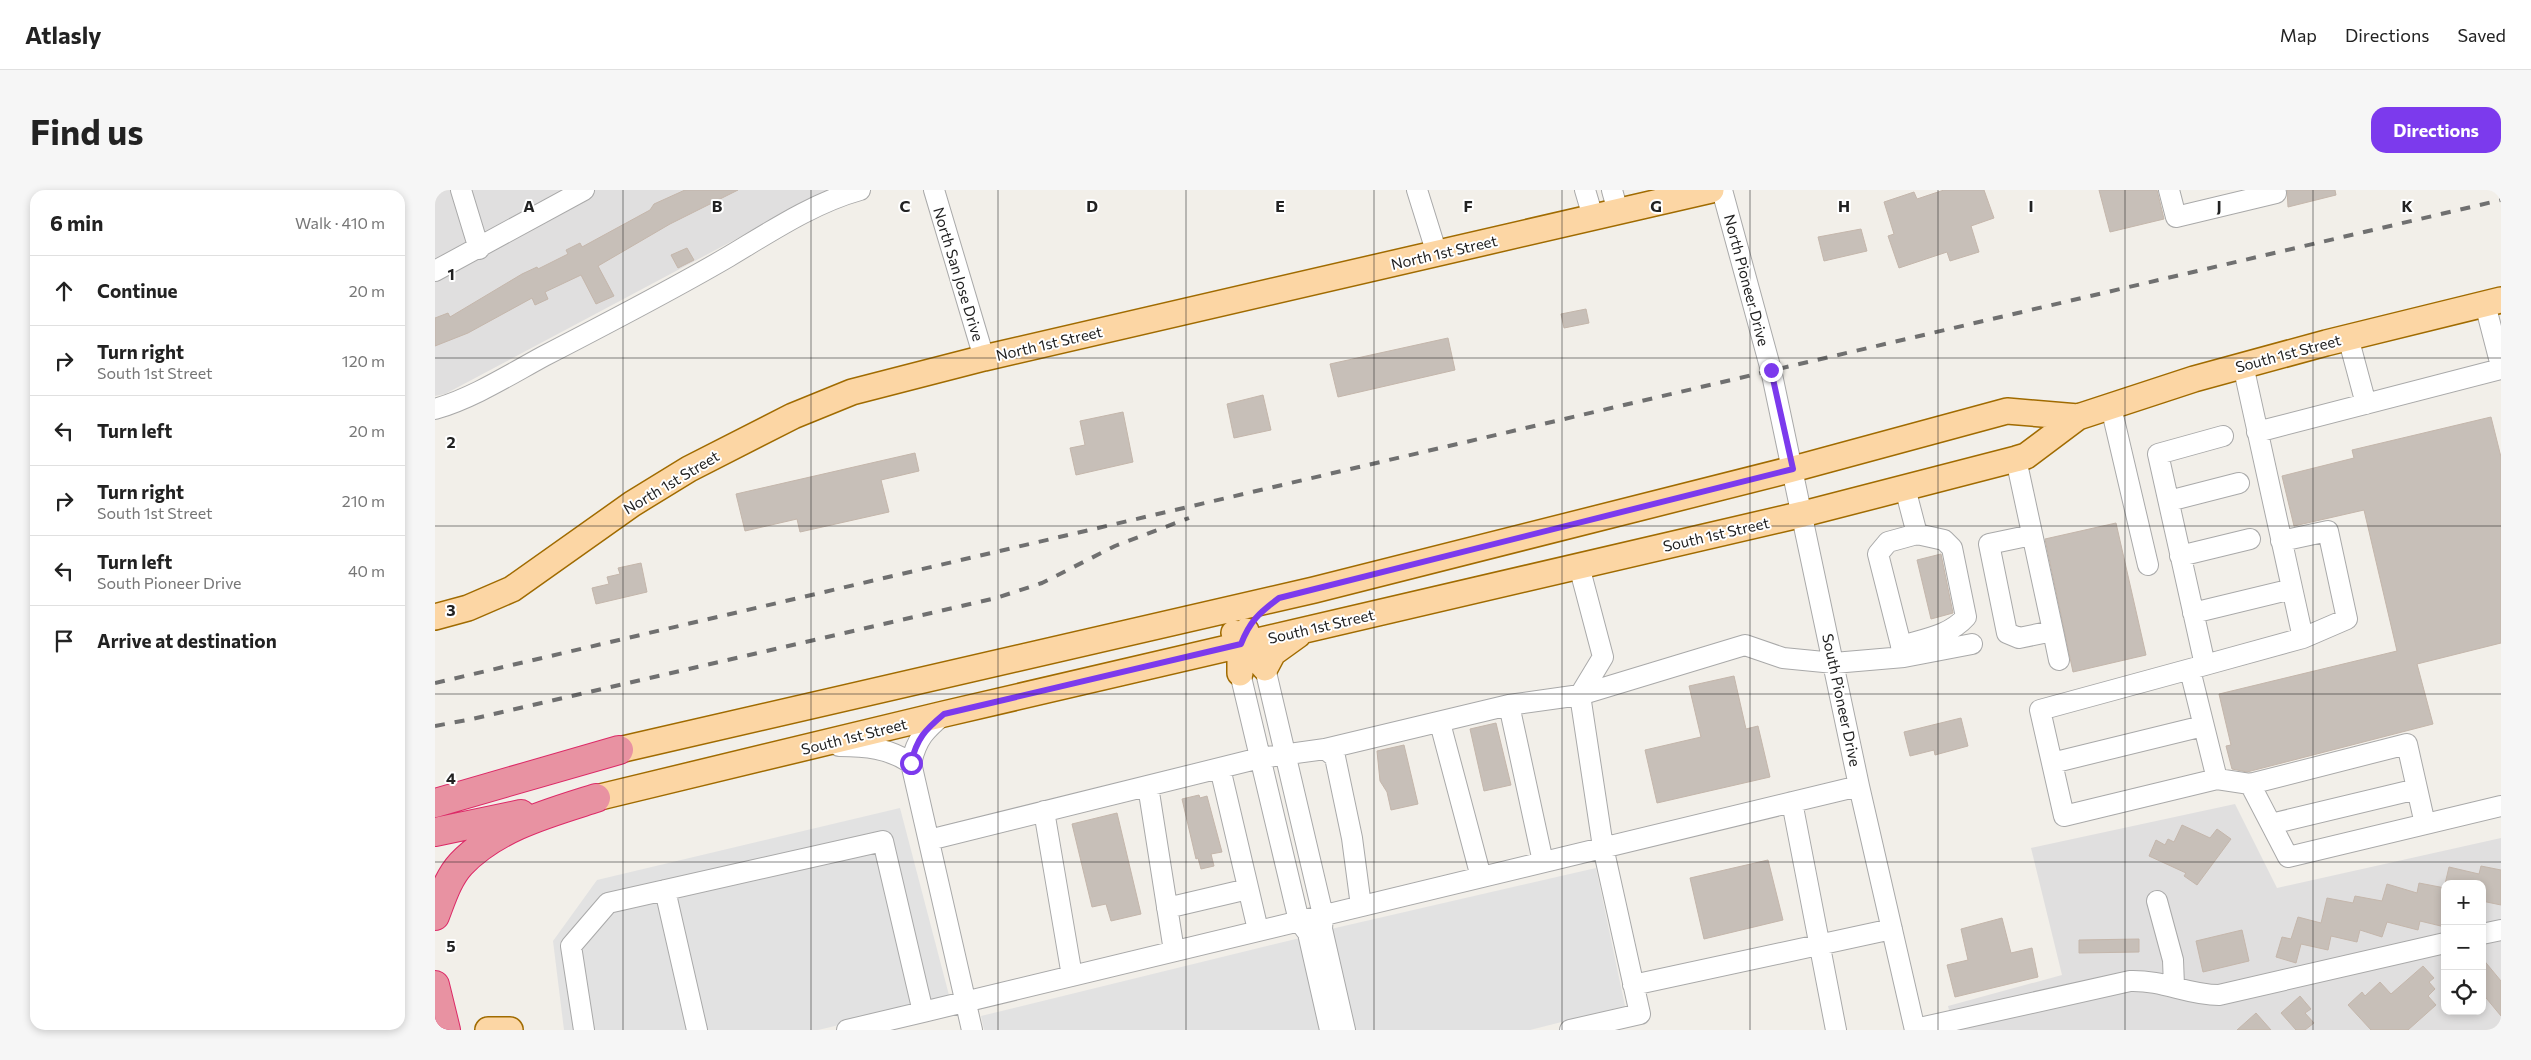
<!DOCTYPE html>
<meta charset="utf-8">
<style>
body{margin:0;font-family:Commissioner,sans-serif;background:#f6f6f6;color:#222}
.controls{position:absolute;right:15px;bottom:15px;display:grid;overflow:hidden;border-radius:10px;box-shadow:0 2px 8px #0003}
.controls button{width:45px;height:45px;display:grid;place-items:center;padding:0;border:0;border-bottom:1px solid #e0e0e0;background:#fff;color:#222;font:25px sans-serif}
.stop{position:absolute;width:15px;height:15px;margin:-11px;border:4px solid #7c3aed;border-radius:50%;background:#fff}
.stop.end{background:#7c3aed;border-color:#fff;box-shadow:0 1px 5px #0008}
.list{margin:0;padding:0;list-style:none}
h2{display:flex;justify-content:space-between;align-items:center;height:65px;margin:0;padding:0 20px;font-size:21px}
h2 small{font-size:16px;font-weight:400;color:#767676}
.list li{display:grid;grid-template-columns:32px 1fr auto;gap:15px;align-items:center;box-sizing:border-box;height:70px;padding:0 20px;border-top:1px solid #e0e0e0}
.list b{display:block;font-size:19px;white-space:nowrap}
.list p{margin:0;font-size:16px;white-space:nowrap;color:#767676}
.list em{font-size:16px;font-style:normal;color:#767676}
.icon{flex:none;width:28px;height:28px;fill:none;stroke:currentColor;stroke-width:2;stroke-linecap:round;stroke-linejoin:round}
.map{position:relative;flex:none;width:2066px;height:840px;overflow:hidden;border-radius:15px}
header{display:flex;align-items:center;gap:30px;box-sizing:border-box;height:70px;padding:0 25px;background:#fff;border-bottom:1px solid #e0e0e0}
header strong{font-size:24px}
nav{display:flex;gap:28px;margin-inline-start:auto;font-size:18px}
.intro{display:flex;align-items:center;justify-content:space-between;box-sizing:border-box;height:120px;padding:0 30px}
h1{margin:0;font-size:35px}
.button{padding:12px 22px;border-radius:15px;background:#7c3aed;color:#fff;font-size:18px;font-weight:700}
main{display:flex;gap:30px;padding:0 30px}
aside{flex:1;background:#fff;border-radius:15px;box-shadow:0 2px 8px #0003}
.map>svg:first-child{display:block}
.residential{fill:#e0dfdf;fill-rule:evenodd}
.parking{fill:#e2e2e2}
.building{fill:#c7bfb8;stroke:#c4b6ab}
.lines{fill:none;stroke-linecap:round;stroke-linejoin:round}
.minor-casing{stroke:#a9a9a9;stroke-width:22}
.major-casing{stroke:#a06b00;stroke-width:28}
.highway-casing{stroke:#dc2a67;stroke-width:30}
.minor{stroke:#fff;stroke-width:20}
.major{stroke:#fcd6a4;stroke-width:25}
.highway{stroke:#e892a2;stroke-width:28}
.rail{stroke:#707070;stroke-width:4;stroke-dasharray:10 10;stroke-linecap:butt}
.route{stroke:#7c3aed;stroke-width:6}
.grid{fill:none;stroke:#222;stroke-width:1;stroke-opacity:0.55}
.labels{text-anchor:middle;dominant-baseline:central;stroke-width:4;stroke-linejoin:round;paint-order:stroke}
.street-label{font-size:15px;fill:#222;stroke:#fff}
.grid-label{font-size:16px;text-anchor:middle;font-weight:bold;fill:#222;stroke:#fff;stroke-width:4;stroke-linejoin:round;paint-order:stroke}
</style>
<header>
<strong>Atlasly</strong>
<nav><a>Map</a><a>Directions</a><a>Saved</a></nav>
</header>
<div class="intro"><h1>Find us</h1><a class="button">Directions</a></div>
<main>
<aside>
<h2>6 min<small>Walk · 410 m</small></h2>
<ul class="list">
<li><svg class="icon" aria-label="ahead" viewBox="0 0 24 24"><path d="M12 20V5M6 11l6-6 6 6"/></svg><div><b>Continue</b></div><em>20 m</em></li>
<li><svg class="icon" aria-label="right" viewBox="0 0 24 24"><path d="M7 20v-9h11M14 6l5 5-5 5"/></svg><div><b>Turn right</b><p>South 1st Street</p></div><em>120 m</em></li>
<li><svg class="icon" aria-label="left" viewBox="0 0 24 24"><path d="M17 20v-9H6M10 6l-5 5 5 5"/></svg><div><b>Turn left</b></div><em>20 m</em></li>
<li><svg class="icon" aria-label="right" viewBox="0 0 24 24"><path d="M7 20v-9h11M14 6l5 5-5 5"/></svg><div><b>Turn right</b><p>South 1st Street</p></div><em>210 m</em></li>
<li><svg class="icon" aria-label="left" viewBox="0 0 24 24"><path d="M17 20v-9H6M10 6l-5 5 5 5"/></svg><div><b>Turn left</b><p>South Pioneer Drive</p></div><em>40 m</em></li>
<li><svg class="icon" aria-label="arrive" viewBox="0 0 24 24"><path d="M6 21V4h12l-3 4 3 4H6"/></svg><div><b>Arrive at destination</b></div></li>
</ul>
</aside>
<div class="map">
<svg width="2066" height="840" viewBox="0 0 2066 840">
<rect width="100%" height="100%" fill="#f2efe9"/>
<!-- residential -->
<path class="residential" d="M0,0H411L365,15L10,204L0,206Z
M1800,614L1842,698L2066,648V840H1519L1513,816L1627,785L1596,658ZM2010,694H2047V821H2010Z"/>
<!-- parking -->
<path class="parking" d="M465,618L515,809L383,840H129L118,751L162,690Z
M1161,678L1190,816L1095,840H919L896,739Z
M865,748L884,840H549L546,826Z"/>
<!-- building -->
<path class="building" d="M250,0H303L235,34L163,76L179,106L161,114L146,85L110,102L113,109L100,115L97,108L33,143L0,156V128L13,123L15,127L87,84L102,77L103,79L133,64L131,60L145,53L147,57L215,20L219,14Z
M1509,0H1549L1559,28L1536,36L1544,62L1515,71L1512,62L1464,78L1453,46L1459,44L1449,12L1479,2L1482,9Z
M1664,0H1722L1729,29L1675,42Z
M1852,0H1900L1901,5L1853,17Z
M1426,39L1432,61L1389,71L1383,47Z
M252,58L259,70L243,78L236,65Z
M1151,119L1154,133L1129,138L1126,124Z
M1013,148L1020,180L903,207L895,174Z
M828,205L836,240L799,248L792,214Z
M688,222L698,272L641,285L635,258L650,255L645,231Z
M2056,227L2066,267V453L1982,474L1998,534L1812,582L1797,579L1791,556L1796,555L1784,504L1962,461L1929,320L1859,336L1847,286L1919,268L1917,260Z
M480,263L484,281L446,290L454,322L365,342L362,329L310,341L301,304Z
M1681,333L1711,465L1638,482L1610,349Z
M1506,364L1518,423L1496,429L1482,370Z
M206,373L212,402L161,414L157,398L174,394L172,387L185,384L183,378Z
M1299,486L1311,539L1323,536L1335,587L1222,613L1210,560L1266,547L1254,496Z
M1526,528L1533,556L1500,565L1499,560L1475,566L1469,542Z
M1061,533L1076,595L1049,601L1035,539Z
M969,555L983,614L956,620L952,602L945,591L942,561Z
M764,605L765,608L772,606L787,662L776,664L779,676L766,679L763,668L761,669L747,609Z
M682,623L706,724L676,731L671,714L657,717L637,634Z
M1747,635L1775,648L1782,639L1796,649L1762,695L1749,686L1751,683L1714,666L1721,650L1730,655L1733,649L1739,652Z
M1333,670L1348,730L1269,749L1255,688Z
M2046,676L2066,680V715L2047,711V694H2010L2014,677L2044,684Z
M1984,693L2010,698V737L1985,731L1983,740L1952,732L1947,747L1925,740L1922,752L1896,746L1893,760L1866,754L1861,773L1841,767L1847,747L1856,749L1863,727L1886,733L1892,708L1918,713L1920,706L1947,711L1952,694L1982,703Z
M1567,728L1576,763L1597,758L1603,787L1520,807L1512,775L1533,770L1526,739Z
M1807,740L1814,771L1768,782L1761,751Z
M1704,749V762L1644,763V750Z
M2047,768L2066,791V826L2047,803Z
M1988,776L1999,788L1994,792L2000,799L1993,806L2001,815L1973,840H1936L1913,815L1927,802L1930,806L1945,792L1956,804Z
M1865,806L1876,819L1870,823L1879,833L1870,840H1861L1846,823Z
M1821,823L1836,840H1802Z"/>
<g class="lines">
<!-- minor casing -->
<g class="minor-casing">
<path id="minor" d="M26,0L44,59
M499,0L549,168
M982,0L1002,64
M1150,0L1158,27
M1177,0L1183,22
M1287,0L1336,180L1424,596L1480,840
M1734,0L1741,27L1841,3L1840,0
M0,81L149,0
M2050,114L2066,176
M1913,147L1931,214
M1676,217L1713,375
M0,219C38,208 74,185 109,166C171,134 233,102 293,67C335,42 378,13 425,0
M1822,242L2066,179
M1788,246L1723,264L1770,475L1868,448L1808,175
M1581,269L1618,441L1584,448L1572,443L1554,354L1597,345
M1734,311L1804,293
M1846,351L1893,341L1912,429L1868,448
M1745,366L1815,349
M1758,423L1857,399
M1618,441L1624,470
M1466,456C1489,449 1514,446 1531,427L1517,358L1509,350L1482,344
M1469,467L1537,454
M1770,475L1605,520L1629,626L1782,589L1815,594
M830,478L888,725L887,739L910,840
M1755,480L1782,589
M805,483L864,731L873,743L895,840
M1074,515L1108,672
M509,524C490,540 482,548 476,573L537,840
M1005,533L1046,687
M404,556C431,556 453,558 476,573
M890,559L1074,515L1145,505L1310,455L1348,468L1399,473L1469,467L1443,364L1453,352L1482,344L1470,298
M1617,573L1768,536
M785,578L823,740
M713,596L739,761
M1357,612L1401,840
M609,621L637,786
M1836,634L1982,599
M1990,634L1972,554L1815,594L1853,667L2066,616
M494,650L825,568L890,559L900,567L917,648L926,716
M230,700L262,840
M1722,711L1738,770L1739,796
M732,718L813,699
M2047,744L2066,740
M1198,795L1457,739
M488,822L1424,596
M1480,839L1695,791C1729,790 1752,805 1784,805L2010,753
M149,840L136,756L173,713L448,651L488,822L412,840
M1135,840L1205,824L1168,657L1145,505L1168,467L1144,376"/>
</g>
<!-- major casing -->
<g class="major-casing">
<path id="major" d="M0,427L33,418L77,399L197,314L254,279L358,226L417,202L549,168L1276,0
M799,443L830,478L838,463L863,445
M805,483V461L811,441
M184,560L879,400L1358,279L1572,221L1643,227
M161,608L509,524L1368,324L1581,269L1591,266L1643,227L1759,189L1891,153L2066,110
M53,840H75"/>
</g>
<!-- highway casing -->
<g class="highway-casing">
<path id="highway" d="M0,613L184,560
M0,642L86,624
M0,726C7,708 13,688 26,674C61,637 114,623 161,608
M0,795L11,840"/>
</g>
<!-- minor -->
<use href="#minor" class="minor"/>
<!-- major -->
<use href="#major" class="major"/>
<!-- highway -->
<use href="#highway" class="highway"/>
<!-- rail -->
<path class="rail" d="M0,493L2066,10
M0,536L37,529L561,408L607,393L680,356L754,328"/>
</g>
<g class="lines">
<!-- route -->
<path class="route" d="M476,573C482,548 490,540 509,524L806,454C815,431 824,423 844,408L1358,279L1336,180"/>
</g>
<!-- grid -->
<path class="grid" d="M188,0V840M376,0V840M563,0V840M751,0V840M939,0V840M1127,0V840M1315,0V840M1503,0V840M1690,0V840M1878,0V840M0,168H2066M0,336H2066M0,504H2066M0,672H2066"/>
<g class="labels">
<!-- street labels -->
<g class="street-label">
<text transform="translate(1009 62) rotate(-13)">North 1st Street</text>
<text transform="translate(524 84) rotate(73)">North San Jose Drive</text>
<text transform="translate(1312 90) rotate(75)">North Pioneer Drive</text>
<text transform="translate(614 153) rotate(-13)">North 1st Street</text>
<text transform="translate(1853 163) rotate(-15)">South 1st Street</text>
<text transform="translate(236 292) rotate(-31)">North 1st Street</text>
<text transform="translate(1281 344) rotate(-13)">South 1st Street</text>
<text transform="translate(886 436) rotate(-13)">South 1st Street</text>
<text transform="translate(1407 510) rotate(78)">South Pioneer Drive</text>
<text transform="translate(419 546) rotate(-14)">South 1st Street</text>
</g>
</g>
<g class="grid-label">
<text x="94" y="22">A</text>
<text x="282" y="22">B</text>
<text x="470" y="22">C</text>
<text x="657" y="22">D</text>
<text x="845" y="22">E</text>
<text x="1033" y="22">F</text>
<text x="1221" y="22">G</text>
<text x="1409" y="22">H</text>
<text x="1596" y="22">I</text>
<text x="1784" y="22">J</text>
<text x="1972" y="22">K</text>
<text x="16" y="90">1</text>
<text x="16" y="258">2</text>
<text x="16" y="426">3</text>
<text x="16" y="594">4</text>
<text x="16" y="762">5</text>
</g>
</svg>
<div class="controls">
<button>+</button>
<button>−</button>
<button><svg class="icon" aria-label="locate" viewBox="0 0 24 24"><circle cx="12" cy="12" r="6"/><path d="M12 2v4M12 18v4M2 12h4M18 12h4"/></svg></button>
</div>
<div class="stop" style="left:476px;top:573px"></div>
<div class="stop end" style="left:1336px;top:180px"></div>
</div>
</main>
